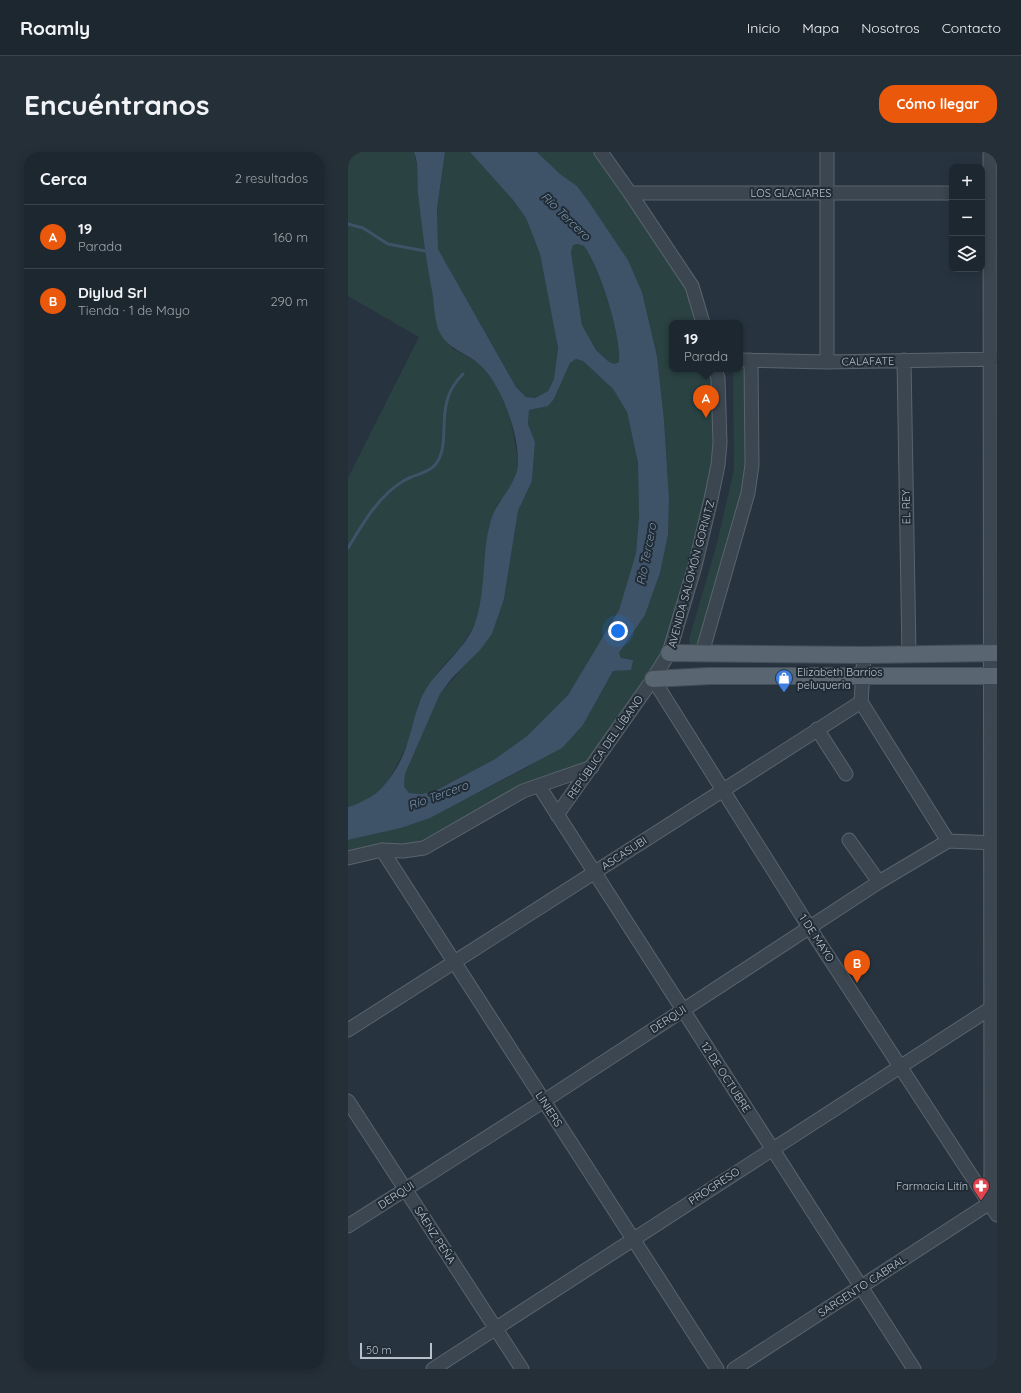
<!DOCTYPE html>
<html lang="es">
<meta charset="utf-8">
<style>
body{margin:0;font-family:Quicksand,sans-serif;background:#252f38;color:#f1f3f6}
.controls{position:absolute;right:12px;top:12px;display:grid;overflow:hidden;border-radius:8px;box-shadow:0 2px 10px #0003}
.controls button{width:36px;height:36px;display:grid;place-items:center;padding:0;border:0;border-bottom:1px solid #3b444c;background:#1d2730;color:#f1f3f6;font:20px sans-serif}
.scale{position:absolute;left:12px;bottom:10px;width:72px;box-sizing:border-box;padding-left:4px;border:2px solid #b8c1ca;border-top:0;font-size:11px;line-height:14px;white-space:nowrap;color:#b8c1ca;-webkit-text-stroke:3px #202b35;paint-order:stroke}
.you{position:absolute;left:270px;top:479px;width:14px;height:14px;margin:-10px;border:3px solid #fff;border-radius:50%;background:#1a73e8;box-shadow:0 0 0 6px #1a73e833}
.badge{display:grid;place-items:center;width:26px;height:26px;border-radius:50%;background:#ea580c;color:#fff;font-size:13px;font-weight:700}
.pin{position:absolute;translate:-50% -33px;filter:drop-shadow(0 1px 2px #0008)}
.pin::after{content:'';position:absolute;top:21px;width:14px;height:12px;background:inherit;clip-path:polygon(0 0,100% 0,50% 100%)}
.popup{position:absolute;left:321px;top:168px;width:74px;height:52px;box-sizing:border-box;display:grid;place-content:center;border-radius:8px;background:#1d2730;filter:drop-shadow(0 1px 3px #0005);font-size:13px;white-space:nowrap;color:#a0a5ab}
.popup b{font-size:15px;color:#f1f3f6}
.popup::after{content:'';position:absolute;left:50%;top:100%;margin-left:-8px;border:8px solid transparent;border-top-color:#1d2730}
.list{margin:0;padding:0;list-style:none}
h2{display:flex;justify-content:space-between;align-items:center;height:52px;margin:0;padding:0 16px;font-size:17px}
h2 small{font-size:13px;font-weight:400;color:#a0a5ab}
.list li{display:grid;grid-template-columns:26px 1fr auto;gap:12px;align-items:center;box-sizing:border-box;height:64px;padding:0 16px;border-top:1px solid #3b444c}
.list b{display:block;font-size:15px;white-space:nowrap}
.list p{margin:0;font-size:13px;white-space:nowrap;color:#a0a5ab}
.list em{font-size:13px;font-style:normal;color:#a0a5ab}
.icon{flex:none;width:22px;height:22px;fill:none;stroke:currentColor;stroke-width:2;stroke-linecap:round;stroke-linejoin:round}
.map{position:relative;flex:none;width:649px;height:1217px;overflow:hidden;border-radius:16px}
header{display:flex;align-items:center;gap:24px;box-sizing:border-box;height:56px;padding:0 20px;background:#1d2730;border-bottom:1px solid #3b444c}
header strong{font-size:19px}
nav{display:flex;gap:22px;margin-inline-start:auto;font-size:14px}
.intro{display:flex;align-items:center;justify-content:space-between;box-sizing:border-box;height:96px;padding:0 24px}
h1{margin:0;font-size:28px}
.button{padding:10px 18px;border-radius:16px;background:#ea580c;color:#fff;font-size:14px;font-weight:700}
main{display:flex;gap:24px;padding:0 24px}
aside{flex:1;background:#1d2730;border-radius:16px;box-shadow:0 2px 10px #0003}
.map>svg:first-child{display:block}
.green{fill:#2a4242}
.water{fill:#3e5368;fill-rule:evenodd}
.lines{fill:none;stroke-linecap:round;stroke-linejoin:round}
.stream{stroke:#3e5368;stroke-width:3}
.minor-casing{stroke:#59646d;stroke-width:15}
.major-casing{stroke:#454f59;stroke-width:18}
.minor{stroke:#3b4650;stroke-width:13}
.major{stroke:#596570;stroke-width:16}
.labels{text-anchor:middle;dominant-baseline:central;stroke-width:4;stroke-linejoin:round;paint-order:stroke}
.street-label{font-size:11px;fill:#b8c1ca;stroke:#202b35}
.poi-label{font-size:11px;fill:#b8c1ca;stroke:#202b35;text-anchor:start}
.water-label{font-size:12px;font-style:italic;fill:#7a94ab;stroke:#202b35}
</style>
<header>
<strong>Roamly</strong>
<nav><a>Inicio</a><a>Mapa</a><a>Nosotros</a><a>Contacto</a></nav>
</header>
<div class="intro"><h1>Encuéntranos</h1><a class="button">Cómo llegar</a></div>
<main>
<aside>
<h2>Cerca<small>2 resultados</small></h2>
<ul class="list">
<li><span class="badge">A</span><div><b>19</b><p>Parada</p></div><em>160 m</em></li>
<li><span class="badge">B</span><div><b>Diylud Srl</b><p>Tienda · 1 de Mayo</p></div><em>290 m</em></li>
</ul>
</aside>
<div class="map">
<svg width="649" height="1217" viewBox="0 0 649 1217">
<rect width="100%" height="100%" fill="#273440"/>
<!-- green -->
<path class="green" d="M0,0H66L104,196L132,212L149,234L162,265L170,307L168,322L164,334L150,351L144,365L140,385L134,448L128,470L113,495L92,517L70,552L60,591L40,630L19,648L0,655V326L71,185L0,144Z
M97,0H122L165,48L178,66L192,102L210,196L206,227L200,239L187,246L178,245L168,235L90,97L89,57Z
M189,0H246L263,23L339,138L349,171H324V217H361L365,244V310L343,412L316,499L240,609L75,690L33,693L0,700V688L53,676L81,666L180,615L235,573L265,519H271L285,508L273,506L271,501L297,463L312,421L320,383L321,347L316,268L309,204L294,140L280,108L241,50L229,34L212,22Z
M230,92L236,94C252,117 273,183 271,210L266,212L260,209L248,198L234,173L223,100L225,93Z
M228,207L235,209L265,237L279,260L290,311L291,365L288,401L271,458L220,543L179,584L147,607L87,639L73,642L61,641L56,634L57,622L92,542L144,482L156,447L170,359L184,329L187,290L180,272L181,258L206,247L222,211Z
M392,214L398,217L397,320L386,372L350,495L342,493L341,487L368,395L386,318L385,220L387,217H392Z"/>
<!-- water -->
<path class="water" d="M66,0H97L89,57L90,97L168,235L178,245L187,246L200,239L206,227L210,196L192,102L178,66L165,48L122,0H189L212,22L229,34L241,50L280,108L294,140L309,204L316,268L321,347L320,383L312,421L297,463L271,501L273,506L285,508L283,518L265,519L235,573L214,596L82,666L53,676L0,688V655C6,653 12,651 17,648C38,638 54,611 60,589C66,571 68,553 78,537C93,513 120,495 128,468C139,434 133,397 144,365C152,343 170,333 170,308C170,280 153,232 132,213C118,200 98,197 90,177C87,167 86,155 85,144C78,110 74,75 70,41C69,28 71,12 66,0ZM230,92L236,94C252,116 273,183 271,210L266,212L260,209L248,198L234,173L223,100L225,93ZM228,207L235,209L265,237L279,260L290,311L291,365L288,401L271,458L220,543L179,584L147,607L87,639L73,642L61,641L56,634L57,622L92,542L104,526L132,498L144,482L156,447L170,359L184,329L187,290L180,272L181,258L200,254L206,247L222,211Z"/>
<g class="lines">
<!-- stream -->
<path class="stream" d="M0,72L15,76L40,92L77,99
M0,396C15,371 31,343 57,328C67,322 79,322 87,313C106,290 83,253 115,222"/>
<!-- minor casing -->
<g class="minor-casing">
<path id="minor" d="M253,0L282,41L344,134L355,171
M479,0V210
M282,41H604
M392,208L479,210L649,207
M556,208L561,503
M354,501L400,341L404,313L403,208
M305,527L461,775L649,1063
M513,550L600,689
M469,577L498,622
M191,634L566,1217
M209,663L305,527L321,501L347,414L363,347L370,313L372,291L370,226L367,217
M501,688L531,730
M34,698L369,1217
M0,706L34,698L55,699L76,696L175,639L244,615
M0,878L513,550L516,503
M0,949L174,1217
M642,1051L643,1020L642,0
M0,1074L196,949L531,730L600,689L649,691
M85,1217L643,856H649
M386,1217L648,1047"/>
</g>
<!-- major casing -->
<g class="major-casing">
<path id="major" d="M321,501L516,503L649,501
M305,527L361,524H649"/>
</g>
<!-- minor -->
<use href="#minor" class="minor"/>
<!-- major -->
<use href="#major" class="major"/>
</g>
<!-- icons -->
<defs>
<g id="shop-pin" transform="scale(0.9)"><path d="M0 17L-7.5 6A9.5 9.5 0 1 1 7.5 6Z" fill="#3f7fe0" stroke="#202b35"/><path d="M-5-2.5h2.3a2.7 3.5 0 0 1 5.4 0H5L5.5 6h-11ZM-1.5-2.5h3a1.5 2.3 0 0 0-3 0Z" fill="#fff"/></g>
<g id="pharmacy-pin" transform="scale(0.9)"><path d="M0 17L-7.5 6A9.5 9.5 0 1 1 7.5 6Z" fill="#e0444e" stroke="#202b35"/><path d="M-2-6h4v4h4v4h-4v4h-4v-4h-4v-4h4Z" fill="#fff"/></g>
</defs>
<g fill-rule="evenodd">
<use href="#shop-pin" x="436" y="526"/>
<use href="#pharmacy-pin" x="633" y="1034"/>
</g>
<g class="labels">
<!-- street labels -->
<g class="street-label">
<text x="443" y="41">LOS GLACIARES</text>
<text transform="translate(520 209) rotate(-1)">CALAFATE</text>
<text transform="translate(558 355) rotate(-91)">EL REY</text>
<text transform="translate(343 422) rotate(-75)">AVENIDA SALOMÓN GORNITZ</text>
<text transform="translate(257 595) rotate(-55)">REPÚBLICA DEL LÍBANO</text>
<text transform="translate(276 701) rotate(-33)">ASCASUBI</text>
<text transform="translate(469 786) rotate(57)">1 DE MAYO</text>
<text transform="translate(320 867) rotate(-33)">DERQUI</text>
<text transform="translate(378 925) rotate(57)">12 DE OCTUBRE</text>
<text transform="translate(201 957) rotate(57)">LINIERS</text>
<text transform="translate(366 1034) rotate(-33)">PROGRESO</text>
<text transform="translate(48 1043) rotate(-33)">DERQUI</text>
<text transform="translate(87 1083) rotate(57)">SÁENZ PEÑA</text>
<text transform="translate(514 1134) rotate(-33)">SARGENTO CABRAL</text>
</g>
<!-- poi labels -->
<g class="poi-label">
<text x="449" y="520">Elizabeth Barrios<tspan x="449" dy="13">peluqueria</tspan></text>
<text x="620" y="1034" text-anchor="end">Farmacia Litín</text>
</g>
<!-- water labels -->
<g class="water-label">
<text transform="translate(218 64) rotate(44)">Río Tercero</text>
<text transform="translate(298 402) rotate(-79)">Río Tercero</text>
<text transform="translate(90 643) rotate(-20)">Río Tercero</text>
</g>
</g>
</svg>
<div class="controls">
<button>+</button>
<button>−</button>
<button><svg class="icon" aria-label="layers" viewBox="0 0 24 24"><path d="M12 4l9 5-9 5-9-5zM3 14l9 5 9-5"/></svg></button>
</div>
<div class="scale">50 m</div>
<div class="you"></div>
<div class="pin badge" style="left:358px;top:266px">A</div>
<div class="popup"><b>19</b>Parada</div>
<div class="pin badge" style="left:509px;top:831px">B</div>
</div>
</main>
